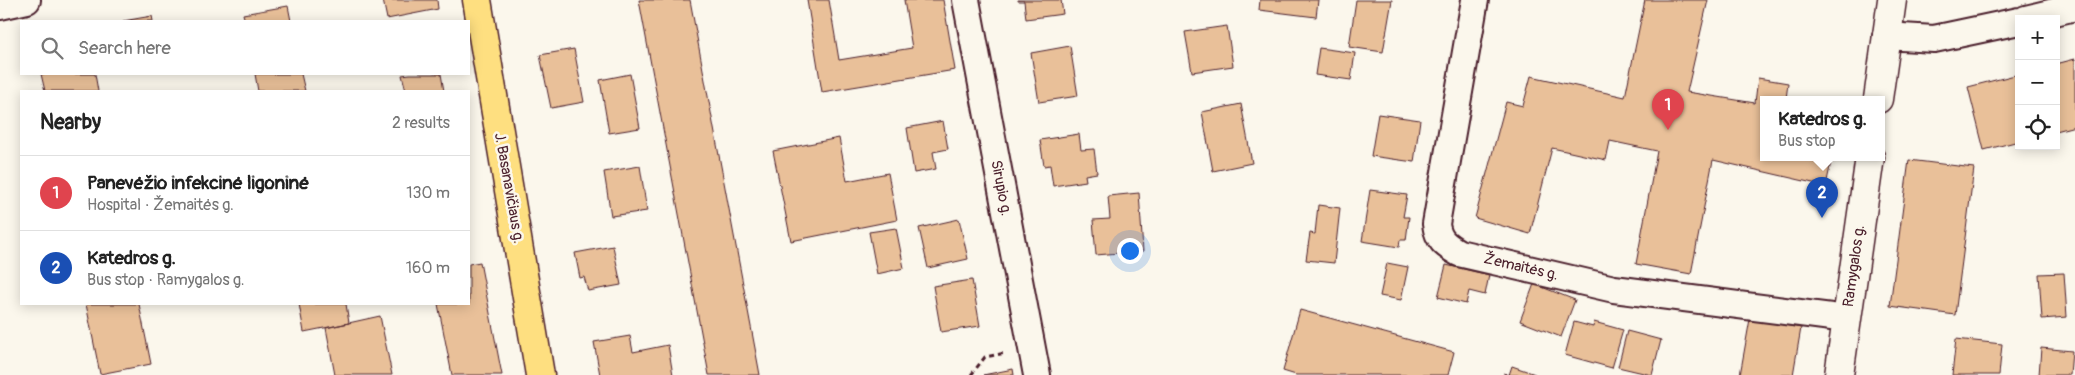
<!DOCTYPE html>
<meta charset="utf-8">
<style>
body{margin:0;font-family:Pangolin,sans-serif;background:#f2f2f2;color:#222}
.controls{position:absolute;right:15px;top:15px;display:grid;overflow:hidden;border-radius:0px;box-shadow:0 2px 12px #0003}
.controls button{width:45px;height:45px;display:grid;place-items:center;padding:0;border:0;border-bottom:1px solid #e0e0e0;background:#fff;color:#222;font:25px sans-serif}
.you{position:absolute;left:1129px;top:250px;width:18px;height:18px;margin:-12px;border:4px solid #fff;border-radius:50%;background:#1a73e8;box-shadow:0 0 0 8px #1a73e833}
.badge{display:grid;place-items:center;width:32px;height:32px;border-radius:50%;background:#1f6fb2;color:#fff;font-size:16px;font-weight:700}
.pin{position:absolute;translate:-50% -41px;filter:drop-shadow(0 1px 2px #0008)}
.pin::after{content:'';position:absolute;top:26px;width:18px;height:15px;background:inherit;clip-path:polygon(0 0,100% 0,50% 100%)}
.popup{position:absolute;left:1760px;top:96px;width:125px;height:65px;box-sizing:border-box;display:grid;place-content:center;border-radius:0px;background:#fff;filter:drop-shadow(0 1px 4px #0005);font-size:16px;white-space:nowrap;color:#767676}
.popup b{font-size:19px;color:#222}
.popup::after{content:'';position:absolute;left:50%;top:100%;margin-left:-10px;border:10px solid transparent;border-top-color:#fff}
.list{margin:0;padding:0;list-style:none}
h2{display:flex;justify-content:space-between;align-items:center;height:65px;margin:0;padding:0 20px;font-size:21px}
h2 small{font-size:16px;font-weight:400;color:#767676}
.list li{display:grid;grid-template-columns:32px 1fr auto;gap:15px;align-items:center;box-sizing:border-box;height:75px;padding:0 20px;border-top:1px solid #e0e0e0}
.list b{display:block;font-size:19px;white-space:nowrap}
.list p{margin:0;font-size:16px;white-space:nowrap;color:#767676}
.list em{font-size:16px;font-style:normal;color:#767676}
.icon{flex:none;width:28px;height:28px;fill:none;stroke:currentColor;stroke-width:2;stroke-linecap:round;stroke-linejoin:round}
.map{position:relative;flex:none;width:2075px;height:375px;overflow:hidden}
.search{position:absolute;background:#fff;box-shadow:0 2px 12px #0003;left:20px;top:20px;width:450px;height:55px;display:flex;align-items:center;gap:12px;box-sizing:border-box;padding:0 18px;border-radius:0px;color:#767676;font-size:19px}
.panel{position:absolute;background:#fff;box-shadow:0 2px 12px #0003;left:20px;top:90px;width:450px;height:215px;border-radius:0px}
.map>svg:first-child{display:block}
.building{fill:#e9c099;stroke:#4a1f2b}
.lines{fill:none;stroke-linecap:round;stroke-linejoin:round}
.minor-casing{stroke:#4a1f2b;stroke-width:30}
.secondary-casing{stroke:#4a1f2b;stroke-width:31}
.trunk-casing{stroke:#4a1f2b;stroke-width:31}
.path{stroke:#4a1f2b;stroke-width:3;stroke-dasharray:5 4;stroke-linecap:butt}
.minor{stroke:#fbf7ec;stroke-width:26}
.secondary{stroke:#fbf7ec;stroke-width:28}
.trunk{stroke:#fedf80;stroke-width:28}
.labels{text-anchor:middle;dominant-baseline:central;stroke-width:5;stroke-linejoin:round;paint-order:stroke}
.street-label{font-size:15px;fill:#4a1f2b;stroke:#fbf7ec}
</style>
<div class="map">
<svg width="2075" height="375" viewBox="0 0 2075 375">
<rect width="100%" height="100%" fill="#fbf7ec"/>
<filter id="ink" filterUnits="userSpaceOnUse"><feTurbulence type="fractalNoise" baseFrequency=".02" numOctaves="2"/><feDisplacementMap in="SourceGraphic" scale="10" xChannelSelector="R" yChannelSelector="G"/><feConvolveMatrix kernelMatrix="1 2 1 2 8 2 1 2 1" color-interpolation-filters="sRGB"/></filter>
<g filter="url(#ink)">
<!-- building -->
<path class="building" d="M383,0H437L438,9L387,19Z
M639,0H690L760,375H709Z
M807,0H829L839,60L912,48L904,0H943L955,70L822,92Z
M1018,0H1061L1063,14L1026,19L1024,1H1018Z
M1260,0H1318L1316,17L1259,10Z
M1356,0H1392L1383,52L1349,47Z
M1645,0H1708L1687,92L1755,103L1758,78L1788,83L1786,99H1763V157H1832L1826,186L1713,160L1691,274L1636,264L1657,151L1610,141L1606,160L1552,148L1530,234L1475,218L1506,102L1523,106L1531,76L1625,97Z
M288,6L291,21H245L243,14Z
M152,16L153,21H123Z
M1227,26L1233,66L1192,72L1185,32Z
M1070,46L1078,96L1039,102L1031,53Z
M1319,48L1355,53L1351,80L1315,75Z
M574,49L584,102L551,108L540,55Z
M2075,59V126L2056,131V64Z
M41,74H95L98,91H45Z
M255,74H301L305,91H258Z
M410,74H441L444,91H406L402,75Z
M630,74L640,128L609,133L600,80Z
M2019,74V141L1984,150L1968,87Z
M1241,104L1252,163L1213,171L1202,112Z
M1378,114L1420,120L1414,162L1371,156Z
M943,121L948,149L933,152L936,169L914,173L907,128Z
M1079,134L1081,150L1094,149L1097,173L1085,175L1086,181L1053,186L1050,165L1044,166L1040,140Z
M839,138L847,181L888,173L897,220L791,241L773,151Z
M1909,160L1974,168L1955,315L1890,306Z
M640,166L647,211L611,216L604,172Z
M1370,190L1407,195L1403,217H1409L1406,240H1400L1399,247L1362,241Z
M1139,193L1143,251L1096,255L1093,220L1110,219L1108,196Z
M1318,205L1340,208L1334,263L1306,260L1310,233L1315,234Z
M959,219L968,259L928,268L919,228Z
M896,228L904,268L877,274L869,232Z
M613,246L621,285L588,291L584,277L580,278L575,253Z
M480,262L502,375H452L438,304H469V264Z
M1387,263L1408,267L1401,300L1380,296Z
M1446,265L1489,275L1485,295L1469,291L1466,304L1438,297Z
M2064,273L2067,317L2042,319L2039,274Z
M972,280L980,326L941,332L933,286Z
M1534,284L1575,300L1561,337L1520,321Z
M86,304H139L151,364L100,374Z
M299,304H346L349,323L304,332Z
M1300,310L1454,352L1448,375H1296L1283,371Z
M380,316L392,375H335L326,328Z
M1750,319L1801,328L1793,375H1740Z
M1574,322L1593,327L1594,322L1623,330L1612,368L1565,355Z
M1627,331L1661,340L1652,375L1618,367Z
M630,336L633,352L668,345L673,375H600L594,342Z
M1956,339L2002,344L1999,375H1952Z
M2041,348L2072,351L2070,375H2039Z
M1512,366L1535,374V375H1504V373L1509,375Z
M1013,369L1014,375H983Z"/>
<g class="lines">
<!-- minor casing -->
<g class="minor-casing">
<path id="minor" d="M966,0L1037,375
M1475,0L1436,224C1438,240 1445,245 1459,253L1614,289L1847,319
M0,6L27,0
M2026,19L2075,7
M1886,36L1934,39L2019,21"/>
</g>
<!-- secondary casing -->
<g class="secondary-casing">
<path id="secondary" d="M1878,99L1892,0
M1839,375L1870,157"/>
</g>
<!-- trunk casing -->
<g class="trunk-casing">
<path id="trunk" d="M477,0L540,375"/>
</g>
<!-- path -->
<path class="path" d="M971,375L985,357L1006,353"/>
<!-- minor -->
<use href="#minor" class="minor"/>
<!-- secondary -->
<use href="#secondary" class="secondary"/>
<!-- trunk -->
<use href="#trunk" class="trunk"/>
</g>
</g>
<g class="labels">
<!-- street labels -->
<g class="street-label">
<text transform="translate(509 188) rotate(80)">J. Basanavičiaus g.</text>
<text transform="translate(1001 188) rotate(79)">Sirupio g.</text>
<text transform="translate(1854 266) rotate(-82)">Ramygalos g.</text>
<text transform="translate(1521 267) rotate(13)">Žemaitės g.</text>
</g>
</g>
</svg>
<div class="controls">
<button>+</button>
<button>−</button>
<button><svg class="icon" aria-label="locate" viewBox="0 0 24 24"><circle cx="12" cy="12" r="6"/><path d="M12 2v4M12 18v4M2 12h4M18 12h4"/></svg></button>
</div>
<div class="you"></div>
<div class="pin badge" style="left:1668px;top:130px;background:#e0444e">1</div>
<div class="pin badge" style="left:1822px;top:218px;background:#1a4fb4">2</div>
<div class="popup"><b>Katedros g.</b>Bus stop</div>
<div class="search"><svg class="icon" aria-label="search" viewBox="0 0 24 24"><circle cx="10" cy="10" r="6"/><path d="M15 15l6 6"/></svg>Search here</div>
<section class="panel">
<h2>Nearby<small>2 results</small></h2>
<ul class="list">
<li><span class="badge" style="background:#e0444e">1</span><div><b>Panevėžio infekcinė ligoninė</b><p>Hospital · Žemaitės g.</p></div><em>130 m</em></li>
<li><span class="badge" style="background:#1a4fb4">2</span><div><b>Katedros g.</b><p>Bus stop · Ramygalos g.</p></div><em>160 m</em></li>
</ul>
</section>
</div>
